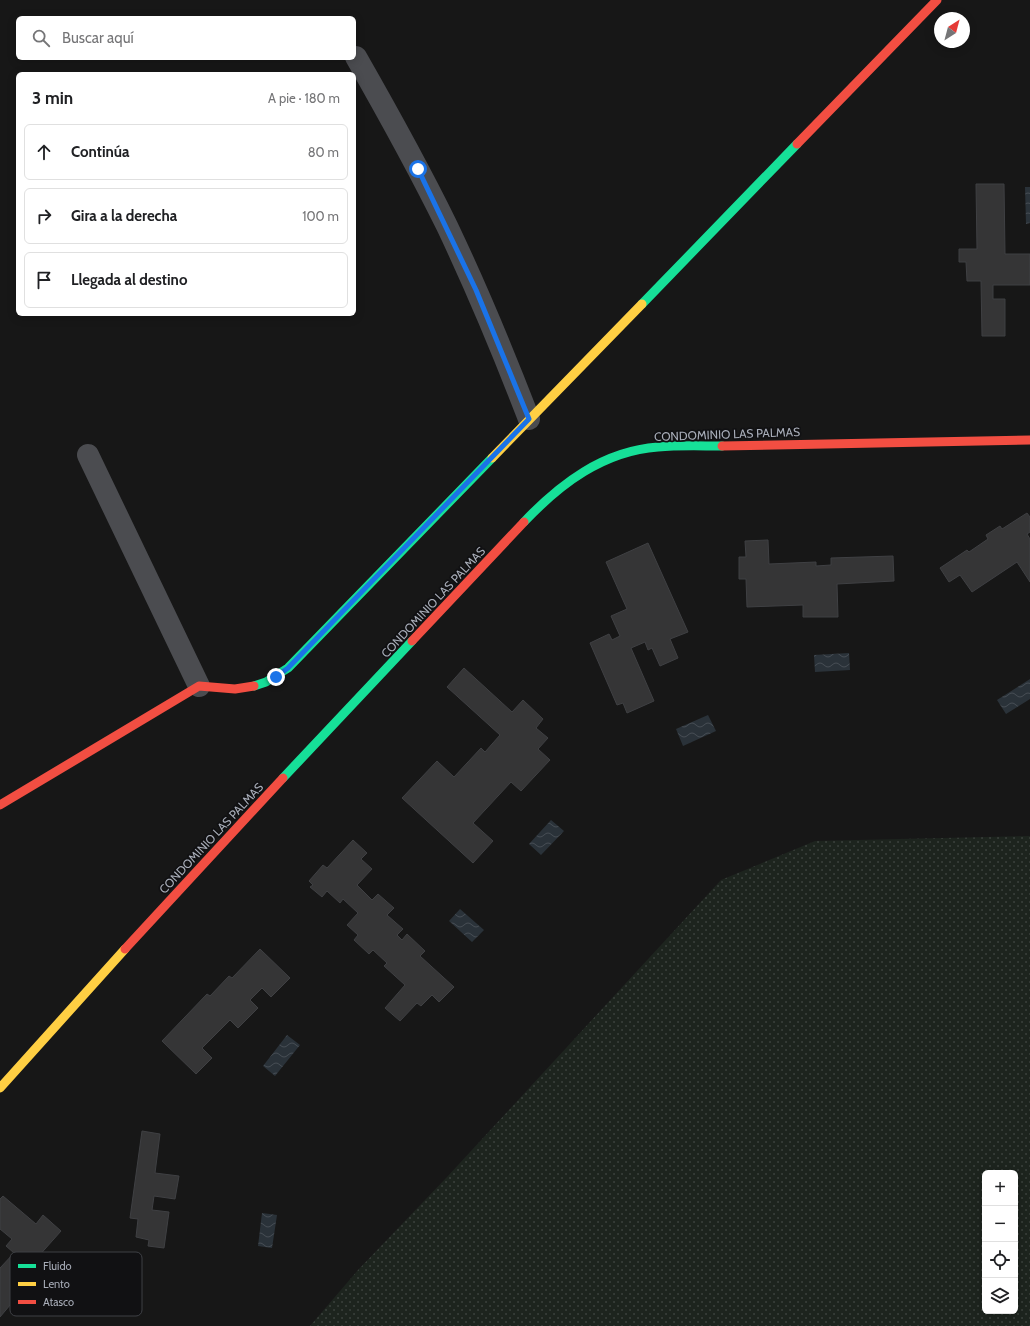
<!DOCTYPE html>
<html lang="es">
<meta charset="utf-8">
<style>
body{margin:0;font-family:Cabin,sans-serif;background:#f6f6f6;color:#202124}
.controls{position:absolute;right:12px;bottom:12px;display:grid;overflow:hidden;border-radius:6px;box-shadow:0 2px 10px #0003}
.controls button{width:36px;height:36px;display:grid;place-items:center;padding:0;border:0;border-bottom:1px solid #e0e0e0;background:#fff;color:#202124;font:20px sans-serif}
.compass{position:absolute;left:934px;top:12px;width:36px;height:36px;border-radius:50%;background:#fff;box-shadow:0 2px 10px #0003;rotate:36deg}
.stop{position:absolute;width:12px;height:12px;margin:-9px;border:3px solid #1a73e8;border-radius:50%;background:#fff}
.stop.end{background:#1a73e8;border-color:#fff;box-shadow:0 1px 4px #0008}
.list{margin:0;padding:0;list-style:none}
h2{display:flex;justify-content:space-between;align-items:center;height:52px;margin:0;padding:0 16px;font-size:17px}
h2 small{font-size:13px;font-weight:400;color:#757577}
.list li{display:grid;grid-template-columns:26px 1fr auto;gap:12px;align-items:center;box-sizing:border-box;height:56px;margin:0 8px 8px;padding:0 8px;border:1px solid #e0e0e0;border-radius:6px}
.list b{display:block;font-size:15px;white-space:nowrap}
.list em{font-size:13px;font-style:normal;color:#757577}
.icon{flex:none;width:22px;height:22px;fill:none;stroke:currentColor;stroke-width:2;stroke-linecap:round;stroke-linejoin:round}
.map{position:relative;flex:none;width:1030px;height:1326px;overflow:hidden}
.search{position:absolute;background:#fff;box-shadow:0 2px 10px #0003;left:16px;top:16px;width:340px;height:44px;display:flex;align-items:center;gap:10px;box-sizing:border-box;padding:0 14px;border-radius:6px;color:#757577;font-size:15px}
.panel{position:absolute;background:#fff;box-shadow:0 2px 10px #0003;left:16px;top:72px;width:340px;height:244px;border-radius:6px}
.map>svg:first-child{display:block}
.grass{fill:url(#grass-dots);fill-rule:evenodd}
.water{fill:url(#water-waves)}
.building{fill:#353536;stroke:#3f4043}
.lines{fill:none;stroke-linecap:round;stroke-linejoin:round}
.street{stroke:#4b4c50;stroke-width:22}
.fast{stroke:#16e098;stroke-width:9}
.slow{stroke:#ffcf43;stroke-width:9}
.jam{stroke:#f24e42;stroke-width:9}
.route{stroke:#1a73e8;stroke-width:5}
.labels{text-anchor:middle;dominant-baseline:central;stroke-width:3.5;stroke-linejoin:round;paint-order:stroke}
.street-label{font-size:12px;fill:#a8adb8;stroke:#111113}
.key{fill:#111113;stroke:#3e4045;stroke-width:1}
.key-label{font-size:11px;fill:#a8adb8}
</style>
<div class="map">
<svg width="1030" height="1326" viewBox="0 0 1030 1326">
<defs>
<pattern id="grass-dots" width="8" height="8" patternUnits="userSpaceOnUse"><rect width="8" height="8" fill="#1d241e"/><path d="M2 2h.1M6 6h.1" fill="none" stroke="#3b413d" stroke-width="1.8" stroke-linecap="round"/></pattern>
<pattern id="water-waves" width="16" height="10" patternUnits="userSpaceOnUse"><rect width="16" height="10" fill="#2a3239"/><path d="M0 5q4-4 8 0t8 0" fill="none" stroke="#464d54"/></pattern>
</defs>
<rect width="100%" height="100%" fill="#171717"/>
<!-- grass -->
<path class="grass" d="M1030,836V1326H310L358,1270L447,1177L721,880L815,841ZM985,1173H1015V1311H985Z"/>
<!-- water -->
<path class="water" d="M1025,187H1030V223L1026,224Z
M849,653L850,670L815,672L814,655Z
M1030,679V699L1006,714L997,700Z
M708,715L716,731L683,746L676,729Z
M551,820L564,831L541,855L529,844Z
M460,909L484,930L472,942L449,921Z
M287,1035L300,1045L275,1076L263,1066Z
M262,1213L277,1215L272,1248L258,1246Z"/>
<!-- building -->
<path class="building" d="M976,184H1004L1005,254H1030V285H993V299H1005V336H982L981,281H967L966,262H959V249H977Z
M1027,513L1030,517V532L1027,534L1030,539V582L1017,562L972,592L960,575L949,582L940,568L967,550L969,552L988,539L986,535L1000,526L1002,529Z
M768,540L769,564L816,562V566L831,565V558L893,556L894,581L837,584L838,617H803V605L747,607L746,579H739V557H746L745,541Z
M648,543L688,632L670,639L678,658L660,666L652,648L648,650L645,642L631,648L654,701L627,713L623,703L617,705L590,643L609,634L612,640L620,636L611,616L627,609L606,562Z
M464,668L512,712L523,700L543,719L536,728L548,738L538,749L550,760L521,791L511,782L473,823L493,841L473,863L402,798L437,761L454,777L481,748L485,752L500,735L447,687Z
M353,840L367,853L361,859L372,869L357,885L372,900L378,894L394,908L387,915L403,929L397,935L402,940L407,934L425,951L420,956L454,987L439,1002L432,995L421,1006L417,1003L400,1021L385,1008L405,985L384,966L387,963L373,950L369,954L354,940L358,935L347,925L358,913L343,899L340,903L327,891L322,897L310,887L313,885L309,881L323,865L327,868Z
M260,949L290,978L271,997L262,988L250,1000L258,1008L238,1028L230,1020L202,1048L212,1058L196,1074L162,1041L207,994L210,996L229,976L232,978Z
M142,1131L160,1134L155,1173L179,1176L175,1199L154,1196L152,1210L169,1212L164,1248L148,1246L149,1240L136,1237L138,1219L130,1218Z
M3,1196L36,1224L43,1215L61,1231L37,1258L65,1283L41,1310L21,1292L0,1317V1268L14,1253L6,1246L12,1239L0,1229V1199Z"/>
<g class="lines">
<!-- street -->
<path class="street" d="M356,57C388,113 419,169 447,226C477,289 504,354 529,419
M88,455L199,686"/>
<!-- fast -->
<path class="fast" d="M642,304L797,144
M524,522C560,484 603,451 658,447C679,445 701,446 722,446
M254,686L266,682L288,668L492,458
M283,778L412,641"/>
<!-- slow -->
<path class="slow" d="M492,458L642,304
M0,1088L125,949"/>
<!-- jam -->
<path class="jam" d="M797,144L937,0
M722,446L1030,440
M412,641L524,522
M0,805L199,686L235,689L254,686
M125,949L283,778"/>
</g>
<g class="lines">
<!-- route -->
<path class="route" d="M276,677L288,668L529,419L476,290L418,169"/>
</g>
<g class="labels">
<!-- street labels -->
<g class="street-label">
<text transform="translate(727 434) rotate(-2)">CONDOMINIO LAS PALMAS</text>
<text transform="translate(433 602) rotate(-47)">CONDOMINIO LAS PALMAS</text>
<text transform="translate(211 838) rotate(-47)">CONDOMINIO LAS PALMAS</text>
</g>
</g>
<!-- legend -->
<rect x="10" y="1252" width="132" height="64" rx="6" class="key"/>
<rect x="18" y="1264" width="18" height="4" fill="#16e098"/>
<rect x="18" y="1282" width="18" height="4" fill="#ffcf43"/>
<rect x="18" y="1300" width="18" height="4" fill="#f24e42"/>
<g class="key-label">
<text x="43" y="1270">Fluido</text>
<text x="43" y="1288">Lento</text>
<text x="43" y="1306">Atasco</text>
</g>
</svg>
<div class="controls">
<button>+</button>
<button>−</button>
<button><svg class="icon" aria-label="locate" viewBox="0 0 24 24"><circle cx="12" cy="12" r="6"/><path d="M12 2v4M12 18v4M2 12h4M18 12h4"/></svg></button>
<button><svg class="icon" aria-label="layers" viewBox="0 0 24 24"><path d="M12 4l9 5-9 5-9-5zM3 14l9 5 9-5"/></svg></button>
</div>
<svg class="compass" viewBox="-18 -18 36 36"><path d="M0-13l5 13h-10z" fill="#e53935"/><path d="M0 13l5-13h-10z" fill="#757577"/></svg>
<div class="stop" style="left:418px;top:169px"></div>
<div class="stop end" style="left:276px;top:677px"></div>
<div class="search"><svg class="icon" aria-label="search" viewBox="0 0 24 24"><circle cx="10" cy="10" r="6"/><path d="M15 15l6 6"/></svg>Buscar aquí</div>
<section class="panel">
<h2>3 min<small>A pie · 180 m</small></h2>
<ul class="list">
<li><svg class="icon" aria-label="ahead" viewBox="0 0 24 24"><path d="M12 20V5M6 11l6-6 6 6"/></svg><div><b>Continúa</b></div><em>80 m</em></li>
<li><svg class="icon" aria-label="right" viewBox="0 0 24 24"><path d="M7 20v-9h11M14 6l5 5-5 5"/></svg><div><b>Gira a la derecha</b></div><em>100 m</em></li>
<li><svg class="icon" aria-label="arrive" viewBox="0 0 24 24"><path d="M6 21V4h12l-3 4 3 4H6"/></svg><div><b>Llegada al destino</b></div></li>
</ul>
</section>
</div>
